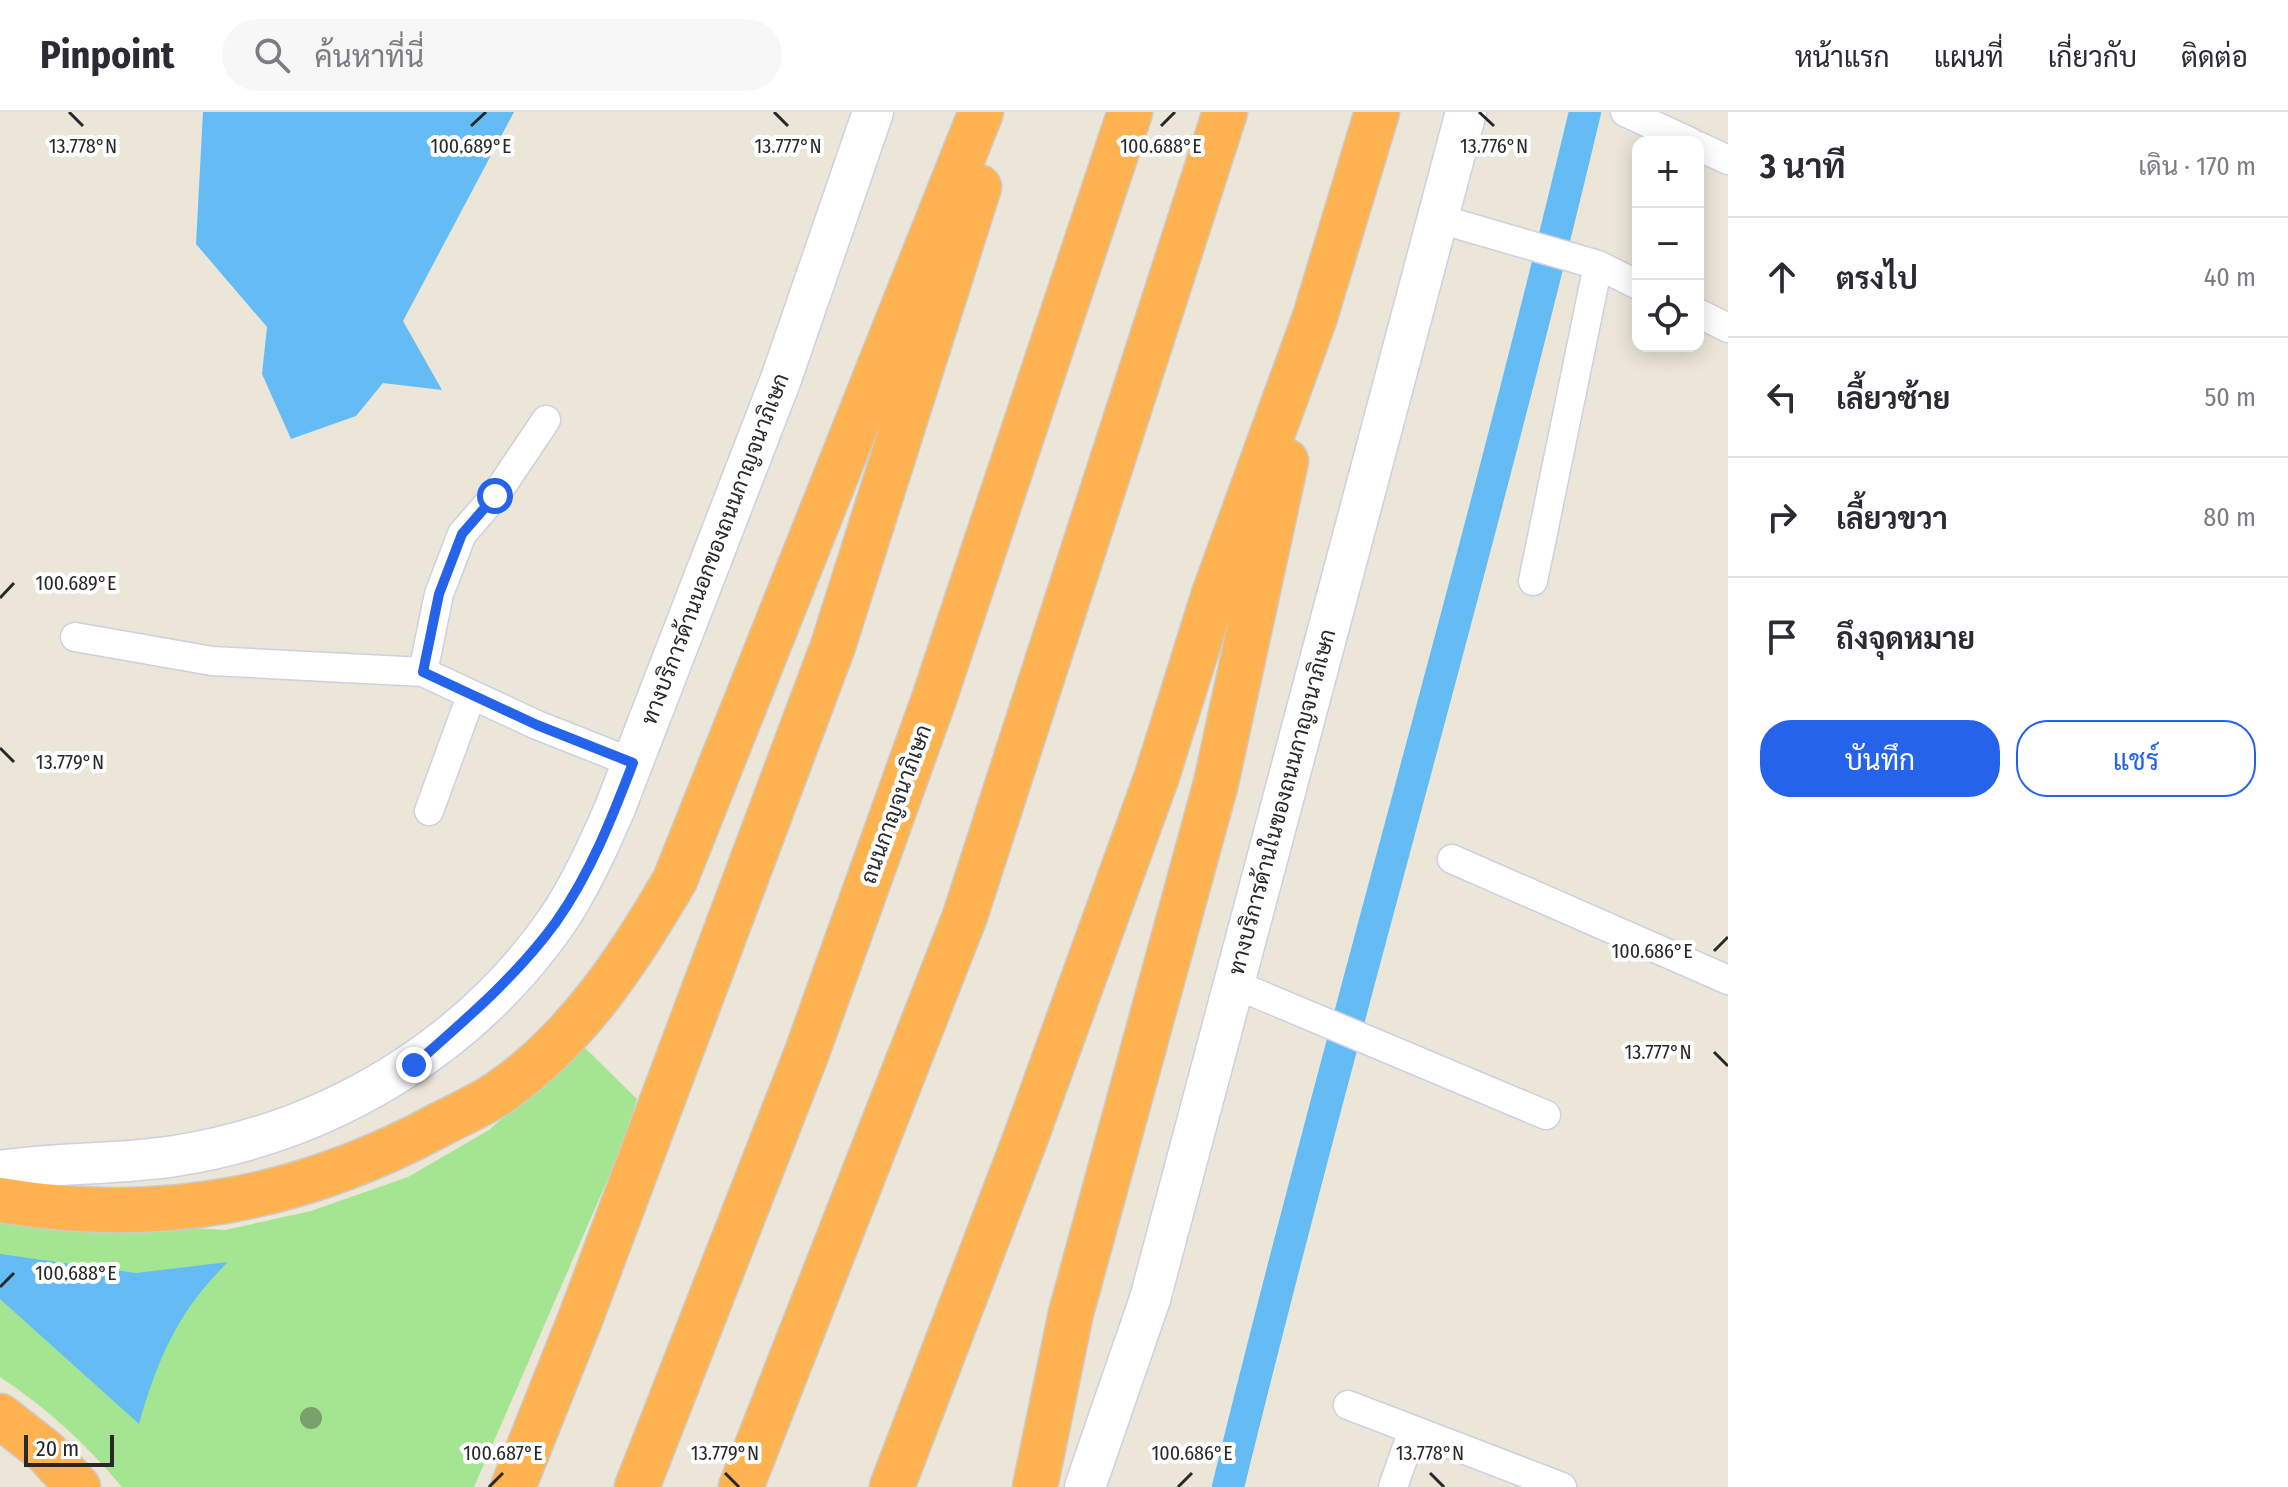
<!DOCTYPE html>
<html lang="th">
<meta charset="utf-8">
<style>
body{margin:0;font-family:"Fira Sans Condensed",Sarabun,sans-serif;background:#f7f7f7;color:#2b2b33}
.controls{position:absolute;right:24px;top:24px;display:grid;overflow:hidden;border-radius:16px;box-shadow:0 4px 20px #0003}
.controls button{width:72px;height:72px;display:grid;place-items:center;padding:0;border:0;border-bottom:2px solid #e1e1e2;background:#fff;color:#2b2b33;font:40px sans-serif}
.scale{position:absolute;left:24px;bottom:20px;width:90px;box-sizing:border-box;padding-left:8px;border:4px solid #282828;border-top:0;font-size:22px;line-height:28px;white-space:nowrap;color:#282828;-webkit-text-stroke:6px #fff;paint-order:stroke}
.stop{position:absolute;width:24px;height:24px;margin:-18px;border:6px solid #2563eb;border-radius:50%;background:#fff}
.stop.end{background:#2563eb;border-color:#fff;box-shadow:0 2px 8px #0008}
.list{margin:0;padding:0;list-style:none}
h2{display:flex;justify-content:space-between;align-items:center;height:104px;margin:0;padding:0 32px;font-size:34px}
h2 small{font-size:26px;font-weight:400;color:#7c7c81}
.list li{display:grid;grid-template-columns:52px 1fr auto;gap:24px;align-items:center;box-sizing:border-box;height:120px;padding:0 32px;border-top:2px solid #e1e1e2}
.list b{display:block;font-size:30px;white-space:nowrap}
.list em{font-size:26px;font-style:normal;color:#7c7c81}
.actions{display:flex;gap:16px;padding:24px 32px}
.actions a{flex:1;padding:18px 0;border:2px solid #2563eb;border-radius:32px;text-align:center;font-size:28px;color:#2563eb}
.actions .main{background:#2563eb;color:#fff}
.icon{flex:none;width:44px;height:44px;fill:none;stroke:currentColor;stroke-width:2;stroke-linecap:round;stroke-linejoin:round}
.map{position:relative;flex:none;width:1728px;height:1375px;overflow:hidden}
header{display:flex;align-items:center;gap:48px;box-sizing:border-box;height:112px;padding:0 40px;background:#fff;border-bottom:2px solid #e1e1e2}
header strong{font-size:38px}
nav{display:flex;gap:44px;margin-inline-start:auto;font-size:28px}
.search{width:560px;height:72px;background:#f7f7f7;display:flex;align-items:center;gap:20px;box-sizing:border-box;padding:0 28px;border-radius:44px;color:#7c7c81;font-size:30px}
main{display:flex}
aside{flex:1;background:#fff}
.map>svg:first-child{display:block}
.green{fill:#a4e592}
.water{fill:#65bcf4}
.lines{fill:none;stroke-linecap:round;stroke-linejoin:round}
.canal{stroke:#65bcf4;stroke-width:32}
.street-casing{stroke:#cecfe2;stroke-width:31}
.secondary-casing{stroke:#cecfe2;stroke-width:43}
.highway-casing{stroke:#cbcbcb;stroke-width:47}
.street{stroke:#fff;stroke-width:28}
.secondary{stroke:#fff;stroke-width:40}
.highway{stroke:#ffb250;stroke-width:44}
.tree{fill:#79a06d}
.route{stroke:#2563eb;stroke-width:10}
.ticks{fill:none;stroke:#282828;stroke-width:3}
.labels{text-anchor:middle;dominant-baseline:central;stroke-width:8;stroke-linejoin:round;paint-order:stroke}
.street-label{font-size:22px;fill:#282828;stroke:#fff}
.ticks-label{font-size:20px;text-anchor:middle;fill:#282828;stroke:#fff;stroke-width:8;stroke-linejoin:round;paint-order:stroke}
</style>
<header>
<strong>Pinpoint</strong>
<div class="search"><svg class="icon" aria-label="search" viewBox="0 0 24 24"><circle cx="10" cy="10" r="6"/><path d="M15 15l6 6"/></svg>ค้นหาที่นี่</div>
<nav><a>หน้าแรก</a><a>แผนที่</a><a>เกี่ยวกับ</a><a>ติดต่อ</a></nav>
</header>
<main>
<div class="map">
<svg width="1728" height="1375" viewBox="0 0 1728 1375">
<rect width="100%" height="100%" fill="#ebe6d8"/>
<!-- green -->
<path class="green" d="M583,934L637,987L623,1032L474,1375H122C86,1332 47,1296 0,1265V1104L225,1118L311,1099L408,1065L489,1018Z"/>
<!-- water -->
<path class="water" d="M203,0H514L403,209L442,278L383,271L356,304L291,327L262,262L267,215L196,132Z
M0,1142L136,1161L228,1150C178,1199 158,1246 139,1312L0,1187Z"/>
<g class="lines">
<!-- canal -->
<path class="canal" d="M1228,1375C1341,915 1475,461 1585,0"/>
<!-- street casing -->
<g class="street-casing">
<path id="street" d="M1625,0L1690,30
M1698,34L1728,48
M1436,106L1598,153L1638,173
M1698,201L1728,216
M1533,469L1598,153
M75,525L212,549L423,560L537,613L633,651
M423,560L439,482L462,422L495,384L546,308
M429,699L471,584
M1452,747L1728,868
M1234,872L1546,1003
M1348,1293L1562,1375
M1393,1375L1413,1318"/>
</g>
<!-- secondary casing -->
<g class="secondary-casing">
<path id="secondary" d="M0,1059C58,1050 117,1053 175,1044C328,1020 468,937 557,809C581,773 598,735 615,696L781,267L873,0
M1085,1375L1150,1187L1466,0"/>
</g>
<!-- highway casing -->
<g class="highway-casing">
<path id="highway" d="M0,1088C157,1115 300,1088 439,1013C460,1002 484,992 503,978C578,925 629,847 675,768L981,0
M0,1304L46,1340L78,1375
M513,1375L581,1205L833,534L979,75
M637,1375L806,943L934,587L1130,0
M741,1375L965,804L1225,0
M892,1375L1026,1025L1157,664L1214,482L1315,205L1377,0
M1035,1375L1071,1201L1216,671L1286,349"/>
</g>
<!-- street -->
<use href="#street" class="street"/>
<!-- secondary -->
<use href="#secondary" class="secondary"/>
<!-- highway -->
<use href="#highway" class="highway"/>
</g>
<!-- trees -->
<circle class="tree" cx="311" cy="1306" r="11"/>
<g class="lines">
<!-- route -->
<path class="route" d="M414,953C465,908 516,865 556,810C590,762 612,706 633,651L537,613L423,560L439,482L462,422L495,384"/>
</g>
<!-- ticks -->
<path class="ticks" d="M69,0L83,14M774,0L788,14M1479,0L1494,14M471,14L486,0M1161,14L1175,0M0,486L14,471M0,636L14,650M1714,839L1728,825M1714,940L1728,954M0,1175L14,1161M725,1361L739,1375M1430,1361L1444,1375M489,1375L503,1361M1178,1375L1192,1361"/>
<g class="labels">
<!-- street labels -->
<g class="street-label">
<text transform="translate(715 437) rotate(-69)">ทางบริการด้านนอกของถนนกาญจนาภิเษก</text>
<text transform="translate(1282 690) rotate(-75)">ทางบริการด้านในของถนนกาญจนาภิเษก</text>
<text transform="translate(896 692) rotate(-70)">ถนนกาญจนาภิเษก</text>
</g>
</g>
<g class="ticks-label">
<text x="1494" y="41">13.776°N</text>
<text x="83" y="41">13.778°N</text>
<text x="471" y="41">100.689°E</text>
<text x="788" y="41">13.777°N</text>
<text x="1161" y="41">100.688°E</text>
<text x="76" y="478">100.689°E</text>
<text x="70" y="657">13.779°N</text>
<text x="1652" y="846">100.686°E</text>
<text x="1658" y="947">13.777°N</text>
<text x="76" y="1168">100.688°E</text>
<text x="503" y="1348">100.687°E</text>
<text x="1192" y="1348">100.686°E</text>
<text x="725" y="1348">13.779°N</text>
<text x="1430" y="1348">13.778°N</text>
</g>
</svg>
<div class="controls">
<button>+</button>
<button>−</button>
<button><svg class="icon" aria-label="locate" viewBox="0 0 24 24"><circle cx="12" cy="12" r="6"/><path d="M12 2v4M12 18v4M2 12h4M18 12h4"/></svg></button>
</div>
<div class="scale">20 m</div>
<div class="stop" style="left:495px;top:384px"></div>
<div class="stop end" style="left:414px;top:953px"></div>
</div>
<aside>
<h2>3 นาที<small>เดิน · 170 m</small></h2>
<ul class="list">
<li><svg class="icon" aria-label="ahead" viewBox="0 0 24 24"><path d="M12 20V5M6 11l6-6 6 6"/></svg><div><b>ตรงไป</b></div><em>40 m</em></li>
<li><svg class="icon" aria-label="left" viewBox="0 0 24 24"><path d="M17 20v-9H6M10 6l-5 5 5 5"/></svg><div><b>เลี้ยวซ้าย</b></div><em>50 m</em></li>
<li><svg class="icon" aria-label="right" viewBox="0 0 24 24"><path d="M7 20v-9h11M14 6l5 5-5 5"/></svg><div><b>เลี้ยวขวา</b></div><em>80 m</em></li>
<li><svg class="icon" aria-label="arrive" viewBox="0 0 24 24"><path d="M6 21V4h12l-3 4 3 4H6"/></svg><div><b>ถึงจุดหมาย</b></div></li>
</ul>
<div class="actions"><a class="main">บันทึก</a><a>แชร์</a></div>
</aside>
</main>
